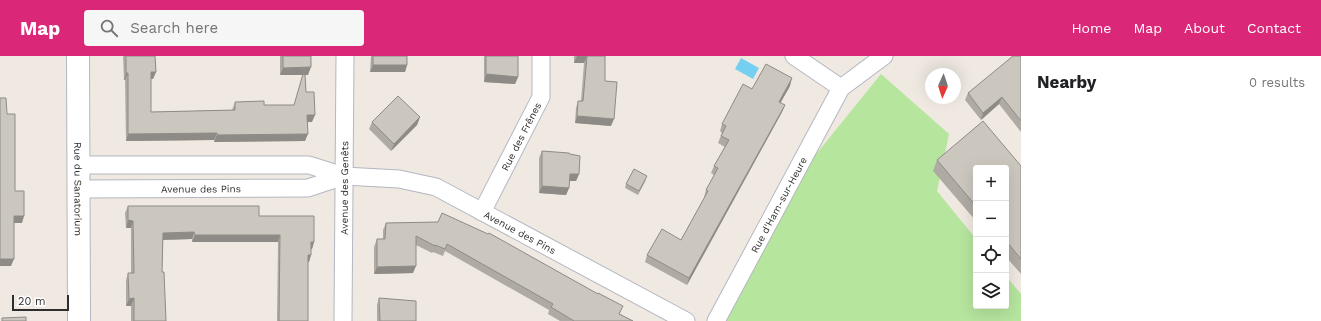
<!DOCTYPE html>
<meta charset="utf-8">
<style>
body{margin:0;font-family:"Work Sans",sans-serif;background:#f6f6f6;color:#202124}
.controls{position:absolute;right:12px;bottom:12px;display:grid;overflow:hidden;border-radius:4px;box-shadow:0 4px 16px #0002}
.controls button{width:36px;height:36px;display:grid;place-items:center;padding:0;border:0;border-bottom:1px solid #e0e0e0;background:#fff;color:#202124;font:20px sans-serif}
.compass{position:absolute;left:925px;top:12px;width:36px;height:36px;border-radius:50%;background:#fff;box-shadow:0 4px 16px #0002;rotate:183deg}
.scale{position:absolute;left:12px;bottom:10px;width:57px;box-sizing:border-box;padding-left:4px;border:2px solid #2e2e2e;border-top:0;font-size:11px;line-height:14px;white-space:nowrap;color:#2e2e2e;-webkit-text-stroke:3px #fff;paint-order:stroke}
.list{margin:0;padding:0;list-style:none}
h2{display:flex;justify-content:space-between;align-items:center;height:52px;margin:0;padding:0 16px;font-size:17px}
h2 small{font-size:13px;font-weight:400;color:#757577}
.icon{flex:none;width:22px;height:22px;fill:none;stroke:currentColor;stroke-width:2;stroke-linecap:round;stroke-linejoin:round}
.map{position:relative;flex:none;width:1021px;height:265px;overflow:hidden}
header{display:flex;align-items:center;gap:24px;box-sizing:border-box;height:56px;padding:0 20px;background:#db2777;color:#fff}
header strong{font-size:19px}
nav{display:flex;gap:22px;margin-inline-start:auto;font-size:14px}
.search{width:280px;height:36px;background:#f6f6f6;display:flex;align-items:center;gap:10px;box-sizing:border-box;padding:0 14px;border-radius:4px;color:#757577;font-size:15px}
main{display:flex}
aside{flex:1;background:#fff}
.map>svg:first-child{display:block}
.green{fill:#b6e59e}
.water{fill:#75cff0}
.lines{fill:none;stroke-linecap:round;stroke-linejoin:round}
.minor-casing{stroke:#b4b7c1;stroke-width:19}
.tertiary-casing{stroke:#b4b7c1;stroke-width:24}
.minor{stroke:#fff;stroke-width:17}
.tertiary{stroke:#fff;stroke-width:22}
.wall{fill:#afaba4}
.shaded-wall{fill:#8e8b86}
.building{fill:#cbc7bf;stroke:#8e8b86}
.labels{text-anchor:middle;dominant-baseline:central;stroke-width:3;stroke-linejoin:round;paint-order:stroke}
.street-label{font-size:10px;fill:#2e2e2e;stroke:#fff}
</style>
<header>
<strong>Map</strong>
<div class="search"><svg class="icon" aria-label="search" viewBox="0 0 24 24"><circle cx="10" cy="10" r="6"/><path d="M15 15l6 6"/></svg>Search here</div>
<nav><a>Home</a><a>Map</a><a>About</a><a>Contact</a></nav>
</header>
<main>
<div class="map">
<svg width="1021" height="265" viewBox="0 0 1021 265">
<rect width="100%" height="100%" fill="#efe9e1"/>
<!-- green -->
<path class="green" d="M881,18L949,78L937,135L976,183V250H1006V220L1021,238V265H719L796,123Z"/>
<!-- water -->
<path class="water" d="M741,2L759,12L753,23L735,13Z"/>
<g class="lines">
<!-- minor casing -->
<g class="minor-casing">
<g id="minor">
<path d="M794,0L841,32"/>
<path id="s1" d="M79,109H309L344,120L399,123L436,131L686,265"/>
<path id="s2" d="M79,133L308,132L344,120"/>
<path id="s3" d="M482,156L541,41V0"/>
<path id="s4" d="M343,265L345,0"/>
<path id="s5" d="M716,265L841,32L884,0"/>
</g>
</g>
<!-- tertiary casing -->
<g class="tertiary-casing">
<g id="tertiary">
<path id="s6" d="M78,0L79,265"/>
</g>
</g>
<!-- minor -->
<use href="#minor" class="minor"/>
<!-- tertiary -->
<use href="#tertiary" class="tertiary"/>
</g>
<!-- wall -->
<path class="wall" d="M123,0H155L156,16L153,23H151V56L232,54L235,46L264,49H294L303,19H280V0H311L308,19H304L306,36L312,66H308L305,85L214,86V84L126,85L125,24H124Z
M371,0H407V9L405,16H370Z
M484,0H518V21L515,28L484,26Z
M574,0H605V25L611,70L575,67L576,52L578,45H581L584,7H574Z
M1021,0V76L999,48L981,64L965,44L968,37Z
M790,30L780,47L785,49L782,56L687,229L645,206L647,199L681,184L705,141H704L706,134L714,119L711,117L714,110L725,91L718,87L722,77L720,75L722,68Z
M420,61L417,69L391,95L369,73L372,66Z
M542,95L570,98L579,118L576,125H569V132L566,139L539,137V102Z
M937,104L1021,110V218L1006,201V112H976V165L933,115Z
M646,124L638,139L625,132L626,128Z
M128,150L259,160L314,186L312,193H311V199L309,206H308V265H277L278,186H192V183L163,184L162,216L166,265H131V250H126V224L128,217H131V172H126L125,157Z
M438,166L620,258L633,265H560L548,258L549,254L445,195L443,200L433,196L432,197L416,189L413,217L374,218V191L377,183H383V174L386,167Z
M379,242L416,265H377V249Z"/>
<!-- shaded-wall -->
<path class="shaded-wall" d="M577,0H587L584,7H574Z
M373,9H407L405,16H370Z
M311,11L308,19H280L283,12Z
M151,16H156L153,23H148Z
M126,17H128L125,24H124Z
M486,18L518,21L515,28L484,26Z
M792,22L790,30L777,53L779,46Z
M1002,41L999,48L981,64L983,57Z
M785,49L782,56L687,229L689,222Z
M307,59H315L312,66H305Z
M577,60L614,63L611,70L575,67Z
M420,61L417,69L391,95L394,88Z
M217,77L214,84L126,85L128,78Z
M308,78L305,85L214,86L217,79Z
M570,118H579L576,125H567Z
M542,130L569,132L566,139L539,137Z
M14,160H24L22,167H12Z
M128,164L133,165L131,172H126Z
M194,176L192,183L160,184L163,177Z
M195,179H280L278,186H192Z
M311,186H314L312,193H309Z
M308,199H311L309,206H305Z
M0,203H14L11,210H0Z
M416,210L413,217L374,218L377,211Z
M134,242L131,250H126L129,243Z"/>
<!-- building -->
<path class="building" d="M126,0H155L156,16H151V56L235,54V46L264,45V49H294L303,18L305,19L306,36H314L315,59H307L308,78L217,79V77L128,78V17H126Z
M283,0H311V11L283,12Z
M373,0H407V9H373Z
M486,0H518V21L486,18Z
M577,0H605V25L617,26L614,63L577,60L578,45H583L587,0Z
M1013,0H1021V65L1002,41L983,57L968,37Z
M766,8L792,22L779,46L785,49L689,222L647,199L662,173L681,184L708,135L706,134L718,112L714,110L729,84L721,80L726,70L722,68L743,28L752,33Z
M398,40L420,61L394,88L372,66Z
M0,42H6L7,58H15V135H24V160H14V203H0Z
M983,65L1021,110V203L1006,185V112H976V150L937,104Z
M542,95L569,97L570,98L580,100L579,118H570L569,132L542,130Z
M634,113L647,120L639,135L626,128Z
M128,150H259V160H314V186H311V199H308V265H279L280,179H195L194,176L163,177L162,216H164L166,265H134V242L129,243L128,217H134L133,165L128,164Z
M442,157L488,178L489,177L598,238V237L623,250L619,258L633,265H574L551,251L553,248L447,188L445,193L435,189V190L416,180V210L377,211V183H385L386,167L438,166Z
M379,242L416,245V265H380Z
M26,261V265H2V262Z"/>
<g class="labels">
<!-- street labels -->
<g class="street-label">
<text stroke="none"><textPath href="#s3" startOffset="85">Rue des Frênes</textPath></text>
<text stroke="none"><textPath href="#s6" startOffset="133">Rue du Sanatorium</textPath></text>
<text stroke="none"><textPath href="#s4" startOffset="133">Avenue des Genêts</textPath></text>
<text stroke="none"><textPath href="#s2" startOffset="122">Avenue des Pins</textPath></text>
<text stroke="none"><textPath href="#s5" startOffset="132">Rue d'Ham-sur-Heure</textPath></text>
<text stroke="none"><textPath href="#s1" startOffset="455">Avenue des Pins</textPath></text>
</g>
</g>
</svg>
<div class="controls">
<button>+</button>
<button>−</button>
<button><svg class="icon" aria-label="locate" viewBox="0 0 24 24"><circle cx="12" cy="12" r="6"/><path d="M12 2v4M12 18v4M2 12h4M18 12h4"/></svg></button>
<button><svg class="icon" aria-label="layers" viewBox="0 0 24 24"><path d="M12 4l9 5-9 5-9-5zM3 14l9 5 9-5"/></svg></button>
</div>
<svg class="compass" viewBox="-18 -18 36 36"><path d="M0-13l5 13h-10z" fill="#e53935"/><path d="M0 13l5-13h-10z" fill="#757577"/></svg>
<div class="scale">20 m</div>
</div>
<aside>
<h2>Nearby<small>0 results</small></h2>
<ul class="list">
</ul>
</aside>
</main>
